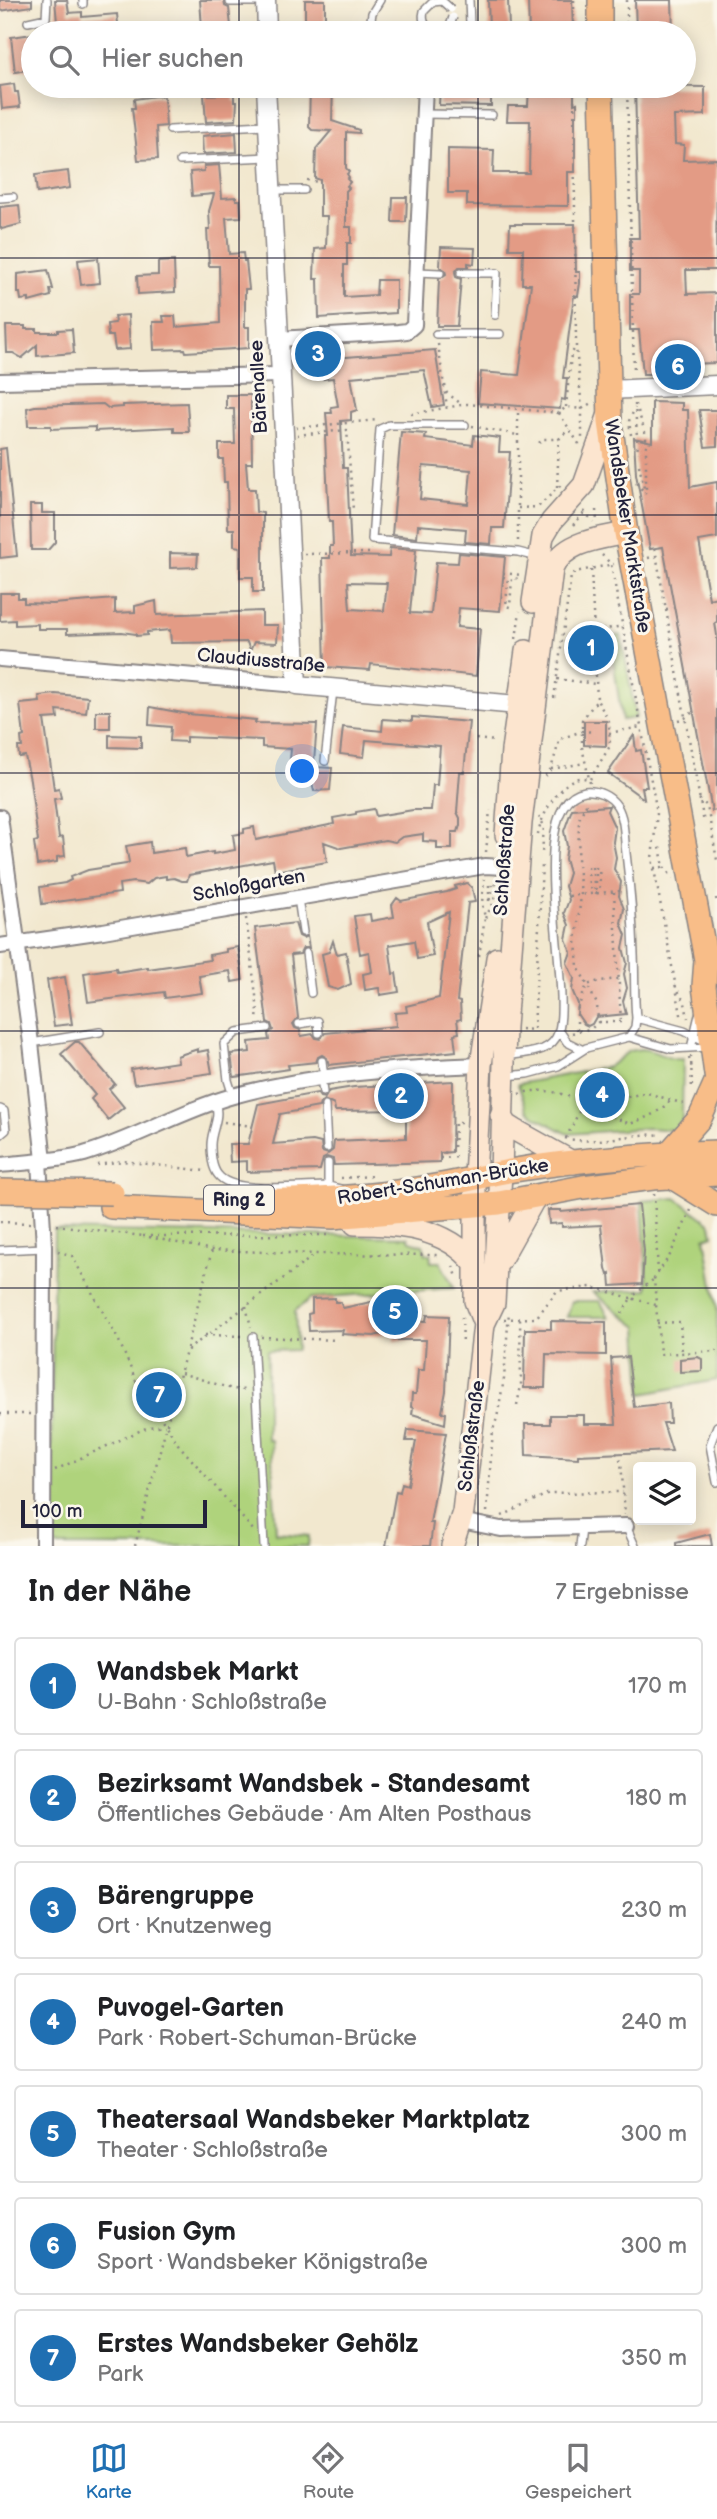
<!DOCTYPE html>
<html lang="de">
<meta charset="utf-8">
<style>
body{margin:0;font-family:"Balsamiq Sans",sans-serif;background:#f2f2f2;color:#202124}
.controls{position:absolute;right:21px;bottom:21px;display:grid;overflow:hidden;border-radius:7px;box-shadow:0 4px 18px #0003}
.controls button{width:63px;height:63px;display:grid;place-items:center;padding:0;border:0;border-bottom:2px solid #e0e0e0;background:#fff;color:#202124;font:35px sans-serif}
.scale{position:absolute;left:21px;bottom:18px;width:186px;box-sizing:border-box;padding-left:7px;border:4px solid #22223b;border-top:0;font-size:19px;line-height:24px;white-space:nowrap;color:#22223b;-webkit-text-stroke:5px #fbf7ec;paint-order:stroke}
.you{position:absolute;left:303px;top:772px;width:24px;height:24px;margin:-18px;border:5px solid #fff;border-radius:50%;background:#1a73e8;box-shadow:0 0 0 10px #1a73e833}
.badge{display:grid;place-items:center;width:46px;height:46px;border-radius:50%;background:#1f6fb2;color:#fff;font-size:23px;font-weight:700}
.pin{position:absolute;translate:-50% -50%;border:4px solid #fff;box-shadow:0 2px 7px #0006}
.list{margin:0;padding:0;list-style:none}
h2{display:flex;justify-content:space-between;align-items:center;height:91px;margin:0;padding:0 28px;font-size:30px}
h2 small{font-size:23px;font-weight:400;color:#757577}
.list li{display:grid;grid-template-columns:46px 1fr auto;gap:21px;align-items:center;box-sizing:border-box;height:98px;margin:0 14px 14px;padding:0 14px;border:2px solid #e0e0e0;border-radius:7px}
.list b{display:block;font-size:26px;white-space:nowrap}
.list p{margin:0;font-size:23px;white-space:nowrap;color:#757577}
.list em{font-size:23px;font-style:normal;color:#757577}
.icon{flex:none;width:38px;height:38px;fill:none;stroke:currentColor;stroke-width:2;stroke-linecap:round;stroke-linejoin:round}
.map{position:relative;flex:none;width:717px;height:1546px;overflow:hidden}
.search{position:absolute;background:#fff;box-shadow:0 4px 18px #0003;left:21px;right:21px;top:21px;height:77px;display:flex;align-items:center;gap:18px;box-sizing:border-box;padding:0 24px;border-radius:38px;color:#757577;font-size:26px}
.sheet{height:875px;background:#fff}
nav{display:flex;justify-content:space-around;align-items:center;box-sizing:border-box;height:98px;border-top:2px solid #e0e0e0;background:#fff;font-size:19px;color:#757577}
nav a{display:grid;justify-items:center;gap:4px}
nav .on{color:#1f6fb2}
.map>svg:first-child{display:block}
.green{fill:#afd37c;stroke:#687a5c;stroke-width:2}
.building{fill:#e39b85;fill-rule:evenodd}
.lines{fill:none;stroke-linecap:round;stroke-linejoin:round}
.service-casing{stroke:#8a8585;stroke-width:10}
.minor-casing{stroke:#8a8585;stroke-width:18}
.tertiary-casing{stroke:#8a8585;stroke-width:21}
.secondary-casing{stroke:#8a8585;stroke-width:24}
.primary-casing{stroke:#8a8585;stroke-width:26}
.path{stroke:#8a8585;stroke-width:2.5;stroke-dasharray:2 5;stroke-linecap:butt}
.service{stroke:#fff;stroke-width:7}
.minor{stroke:#fff;stroke-width:14}
.tertiary{stroke:#fff;stroke-width:18}
.secondary{stroke:#fce5cf;stroke-width:21}
.primary{stroke:#f8bd88;stroke-width:23}
.service-bridge-casing{stroke:#8a8585;stroke-width:10;stroke-linecap:butt}
.primary-bridge-casing{stroke:#8a8585;stroke-width:26;stroke-linecap:butt}
.service-bridge{stroke:#fff;stroke-width:7}
.primary-bridge{stroke:#f8bd88;stroke-width:23}
.grid{fill:none;stroke:#22223b;stroke-width:2;stroke-opacity:0.55}
.labels{text-anchor:middle;dominant-baseline:central;stroke-width:6;stroke-linejoin:round;paint-order:stroke}
.shield{fill:#fbf7ec;stroke:#636270;stroke-width:2}
.shield-label{font-size:18px;font-weight:bold;fill:#22223b}
.street-label{font-size:19px;fill:#22223b;stroke:#fbf7ec}
</style>
<div class="map">
<svg width="717" height="1546" viewBox="0 0 717 1546">
<rect width="100%" height="100%" fill="#fbf7ec"/>
<filter id="ink" filterUnits="userSpaceOnUse"><feTurbulence type="fractalNoise" baseFrequency=".0143" numOctaves="2"/><feDisplacementMap in="SourceGraphic" scale="14" xChannelSelector="R" yChannelSelector="G"/><feConvolveMatrix kernelMatrix="1 2 1 2 8 2 1 2 1" color-interpolation-filters="sRGB"/></filter>
<filter id="wash" filterUnits="userSpaceOnUse"><feTurbulence type="fractalNoise" baseFrequency=".00686" numOctaves="4" result="noise"/><feDisplacementMap in="SourceGraphic" scale="28" xChannelSelector="R" yChannelSelector="G"/><feGaussianBlur stdDeviation="1.57" result="paint"/><feColorMatrix in="noise" values="0 0 0 0 0 0 0 0 0 0 0 0 0 0 0 0 0 1.4 0 .05"/><feComposite in="paint" operator="in"/></filter>
<g filter="url(#wash)">
<rect width="100%" height="100%" fill="#f2e8cf"/>
<!-- green -->
<path class="green" d="M621,635L636,718L622,720L610,637Z
M641,1049C657,1050 668,1061 683,1059L682,1120L676,1130L648,1128L568,1134L534,1116L527,1110L518,1084L608,1067L629,1051Z
M676,1198L711,1224L713,1235L705,1238L717,1308V1380L642,1394L638,1327L593,1292L648,1289L642,1201Z
M54,1230L408,1237L410,1241L423,1245L426,1254H430L431,1262H440L454,1288L311,1298L295,1311L297,1350L267,1351V1440H271L276,1533L309,1536L308,1546H50Z
M572,1301H600L609,1317H567Z"/>
<g id="blocks">
<!-- building -->
<path class="building" d="M0,0H32V6L0,11Z
M55,0H67L69,13L82,12V17L117,14L119,33H58Z
M200,0H224L225,6L229,8L231,26L202,28Z
M305,0H325V24H305Z
M488,0H508L509,28H489Z
M528,0H572L573,33H529Z
M635,0H672L673,33H636Z
M33,34V69L15,72L11,37Z
M14,84L15,92H18L20,107L2,109L0,86Z
M310,86H333L332,121L359,130V133L346,132V168L349,172L347,174L349,177L347,179L350,182L347,186L349,188L346,191V227H351V243H347V265H344V297L376,295L377,280H396V313L319,318L318,279H314L315,249L326,248L327,216H320V180L315,178L316,149L331,131L312,130L309,127Z
M440,86H481V92H485V96H491V106L439,105Z
M529,86H574V104L577,103V115H575V172H568V206L467,205V193H448V149L494,150L493,173H529L530,121H507L508,106H528Z
M635,86L705,87V115L674,116L675,144L684,145L683,160L717,159L716,270H686L687,294L717,293V363L683,364V374H643L639,330H630V294H639V271H630V238H639Z
M234,94V101H237L236,120L206,122L204,95Z
M156,96L164,97L166,126L156,127L158,159L138,160L132,108H135L134,99Z
M236,133L237,152L203,154L202,136Z
M219,165L222,198L236,197V200H240L241,217L226,218L229,254L243,253L244,261H246L249,289H245V327H249V348L186,352L185,349L154,350L153,322H164L163,316H175L176,327L220,323L219,266H209L207,229H210L209,211L214,194L192,196L190,172L204,171V166Z
M68,171L70,188L37,193L35,175Z
M393,197H407L406,222H392Z
M19,205L21,224L2,229L0,227V207Z
M510,224H575L576,272H580V283L578,296L574,295L563,378H567L565,400L561,399L560,409L478,403L481,372L519,375L531,284H522L523,249H509Z
M441,247L475,248L474,264L468,263V267H459L455,272L456,277L461,279L457,326H437L439,279L446,274L445,270L440,267Z
M98,258L100,283L81,285L78,260Z
M174,261L175,292L138,294L137,276L158,275V262Z
M48,270L53,289H50L51,296L29,302V299L21,300L20,293H18V274Z
M128,315L130,349L115,350L113,336H108L107,324L115,323L114,316Z
M6,326H25V329H37V332H58V330L72,329L74,353L37,356V345L22,358L13,353H7Z
M435,350L444,405L432,407L424,370L351,377L357,410L351,412V420L341,421L343,468H347L351,556L389,557L390,548L416,550L410,613L431,614L436,562L458,563L459,553L505,557L500,611L459,608L457,627L480,629L476,676L371,664L370,670L325,667L322,558H330V546H333L332,522H329L325,436H328L326,413H332L331,407L338,406L333,378L323,379L321,359ZM348,582L387,583L384,611L350,609Z
M226,395H251L252,463H246L248,489H255L256,512L263,513V592H253V577H240V547L234,546V529H228L227,482H224L223,459H219V444H235L234,409H226Z
M652,402L682,403V410H688L690,487L717,482V538L699,541L709,599L717,597V622L715,623L717,635V810L712,811L663,547L650,549L636,474L634,438L652,442Z
M187,403L189,432H174V427L95,431V427L51,429V426H28L27,408L35,406L103,404L108,408L123,407V405Z
M699,410H717V446L705,447Z
M401,432L426,434L425,439L473,445L474,435L500,438L499,452H510L504,528H492L491,544L465,542L466,529L418,525L417,538L392,535ZM423,466L471,470L468,504L420,499Z
M6,448L17,556L0,558V449Z
M30,505H42V513H55V542L48,550H31Z
M170,553L198,554L197,567L170,568Z
M0,593H18V598H24V603L53,604L115,599V613L135,612V606L156,601L157,615L262,611V625H278L277,643L254,642L250,651L247,642L171,643L170,630L147,632V635L136,636V634L122,632L67,634V629H38V624L15,625V620L0,621Z
M55,694L88,697L86,713L57,710L58,718L44,719L54,789L59,788L61,798L54,799L59,838L63,837L65,856L57,857V862L37,865L34,842L38,841L30,780L25,756L19,757L18,747H22L21,737L24,736L20,704L40,702L39,696Z
M150,707L188,714L256,720L255,723L317,724L314,762L290,760L291,749L262,747V740L186,737V742L170,741L171,727L149,725Z
M96,711H110V728H96Z
M412,717L469,722L464,772H460L457,812L460,818V825L458,832H452V849H437V842L423,841V834L402,837L395,842L385,840L341,848L324,842L327,862L275,871L273,860L189,875L187,881H182L174,878L166,879V876L154,878L147,884L133,882L119,884L120,893L42,904L40,887L65,883L71,880L70,877L88,870L126,864L129,862L126,846L150,842L151,853L185,848L186,857L213,852V854L235,850L233,835L244,833V829L254,827L256,840L334,824L333,818L356,814V812L374,809L376,816L413,810H431L433,785H437L440,746L366,740L364,757L340,754L343,727L382,731L383,719L412,721Z
M584,721H606V746L584,745Z
M109,735L141,736V748L109,747Z
M634,735L636,751L641,750L647,787H642L644,799L608,773Z
M313,767L332,768L330,790L314,791L311,780Z
M609,806L607,811L615,828L613,842L616,857L614,869L621,882L619,896L624,909L621,923L626,935L623,948L627,963L624,974L627,988L623,1001L626,1014L596,1017L592,1024L588,1026L584,1024L577,1014L578,1004L572,990L574,978L567,963L571,952L566,939L569,925L564,913L569,900L565,886L569,873L565,859L567,846L564,831L572,809Z
M467,883L472,888L475,902L468,903L457,1001L460,1002L461,1019L457,1020L459,1033L454,1034L456,1051L329,1065L327,1058L322,1055L318,1057L316,1062L288,1065L289,1069L234,1077L231,1054L250,1052L249,1042L269,1040L268,1034L273,1030L271,1024L267,1022L255,928L295,923L299,936L303,938L307,936L309,948H303L300,954L291,955L298,1018L293,1024L295,1028L300,1030L301,1036L313,1034L316,1038L320,1039L325,1033L396,1026L395,1013L407,1012L406,1006L439,998L449,912L427,922L433,956L417,959L414,941L389,945L393,974L396,973L399,992L380,995L379,988L365,990L363,974L372,972L369,952L360,954L354,916L370,914L371,921L394,917L392,905L397,898L401,901L447,892L456,889L455,886Z
M333,941L337,954L346,952L351,984L338,990L328,987L322,954L329,952Z
M238,947L243,980L232,982L230,971L199,976L202,993L165,998L164,992L88,1002L84,973L116,968L117,972L148,967V969L210,960L209,955L226,952V949Z
M65,977L72,1024L54,1026L47,980Z
M75,1042H79L115,1084L109,1089L124,1107L108,1120L91,1099L95,1095L61,1054Z
M198,1049V1052L208,1050L212,1073L134,1084L131,1069L178,1062L177,1056Z
M453,1081L452,1152L440,1153V1162L334,1165L333,1159L327,1157L323,1159L320,1170L247,1172V1161L230,1162L229,1144H248L258,1104L317,1093L320,1097L325,1098L329,1091L354,1087ZM324,1100L334,1105L335,1111L406,1110V1138L334,1141L333,1150L328,1154L322,1152L321,1143L313,1141L273,1144L280,1114L319,1107L320,1103Z
M639,1205L644,1251L642,1284L611,1286L610,1274L608,1275L606,1268L601,1225L562,1227V1223L549,1224L548,1210H561V1212Z
M335,1298V1302H340L343,1308L371,1302H396V1308H400L399,1320L426,1321L427,1315L449,1316L446,1391L442,1412L446,1413L445,1424L412,1414L413,1408L411,1407L412,1394H416L418,1370H424L426,1340H394L395,1331L374,1336L342,1334L343,1330L309,1331L308,1314L312,1313V1299Z
M551,1321L606,1322V1355L546,1354L545,1388H524L525,1329H551Z
M628,1357L634,1407L669,1403L670,1423H663L672,1451L578,1455V1458L526,1455L525,1424H550V1415H584V1424H616L611,1358Z
M698,1357L702,1359V1371L680,1372V1359Z
M408,1430L446,1433L430,1523H433L430,1546H386L396,1491L400,1492L402,1483L408,1485L416,1441H406Z
M710,1534L712,1546H676V1543Z"/>
</g>
</g>
<g filter="url(#ink)">
<use href="#blocks" fill-opacity="0" stroke="#8a8585" stroke-width="2"/>
<g class="lines">
<!-- service casing -->
<g class="service-casing">
<path id="service" d="M83,0V4
M230,2H265
M28,22L46,18L47,0
M369,33L372,13L380,0
M398,33H439
M468,33L470,24L469,0
M424,114L492,115
M170,130L266,125
M180,161L268,157
M273,190H304
M0,198L13,197
M418,272L440,273
M461,273H497L495,315
M436,334H500
M465,425H389L380,429L372,540L518,552L538,557
M325,761L333,690
M298,898L303,932
M306,953L311,993
M636,1018L684,1031L705,1041
M299,1024L318,1021L319,1033
M559,1030L567,1042L583,1050
M31,1043L100,1032
M691,1048L699,1015
M508,1056C526,1052 551,1054 558,1033C574,989 521,801 585,791C597,790 610,795 617,806C625,819 624,838 626,853C630,886 633,920 634,954C635,975 634,997 636,1018L635,1027L629,1037
M322,1061L324,1077
M505,1076L528,1074L558,1066L586,1048L629,1037L671,1049L708,1047
M321,1078L323,1092
M233,1096L228,1080L224,1044L237,1032L267,1028
M215,1102C221,1118 211,1130 211,1145C211,1155 212,1170 220,1177C237,1194 303,1186 328,1186L341,1189
M325,1106L327,1148
M0,1109L4,1111L6,1130L0,1135
M328,1163V1186
M0,1250L44,1248
M253,1337L264,1546
M717,1426L710,1445L717,1482
M626,1526L635,1546
M580,1546L582,1528"/>
</g>
<!-- minor casing -->
<g class="minor-casing">
<path id="minor" d="M278,339L398,332L407,331L414,325L425,86
M0,381L280,375
M0,659L297,685
M0,817L31,1043L44,1160
M0,946L103,931L485,866L504,867
M39,1161L44,1246L43,1546
M0,1165C28,1162 58,1161 84,1154C135,1139 182,1110 233,1096C313,1074 398,1068 481,1065
M461,1521L501,1529L626,1526"/>
</g>
<!-- tertiary casing -->
<g class="tertiary-casing">
<path id="tertiary" d="M266,0L267,33
M266,86L297,685L518,705
M608,390L717,385"/>
</g>
<!-- secondary casing -->
<g class="secondary-casing">
<path id="secondary" d="M533,602L543,536L552,521L584,485L609,414
M506,835L512,750L526,651
M501,1115L507,1125L515,1130L574,1163
M355,1224C397,1224 446,1227 474,1263
M499,1262L536,1196
M484,1324L475,1301V1177L481,1065L497,958
M452,1546L463,1512L484,1324L494,1303L501,1173L505,1027L521,823L552,569C565,541 598,539 626,533"/>
</g>
<!-- primary casing -->
<g class="primary-casing">
<path id="primary" d="M600,0V33
M601,86L610,422L626,533L706,960L704,986L717,1082
M669,1153L700,1118L717,1080
M672,1177L717,1205
M255,1200C318,1201 380,1196 441,1185C466,1181 490,1174 515,1170C581,1159 650,1154 717,1152
M111,1207L333,1217L499,1203L583,1187L653,1178L717,1174"/>
</g>
<!-- path -->
<path class="path" d="M574,0V33
M627,0V33
M574,86L576,347L582,409V438
M627,86L634,373
M307,180L318,182V179
M438,344L447,407
M445,385L447,393L460,403
M635,404L638,453
M566,407L571,354L576,347
M638,411L646,435V494
M559,413L579,444L578,449
M411,414L467,404L559,413L566,407L582,409L594,401
M472,426L517,435
M296,428L377,420
M297,435L347,430L353,510
M631,435L629,421L635,408
M539,443L543,439H559
M639,465L645,493
M636,483L646,494
M557,488L559,439L569,429
M518,508L538,507L561,485
M596,510L597,521
M584,511L593,522
M573,525L585,512
M518,541V408
M655,548L704,823
M304,554L370,553L371,549
M602,555L611,564L657,813L652,858L682,1020
M648,558L657,556
M503,573L522,575
M503,577L508,578L506,606L510,607L512,578L521,579
M666,609L674,608
M595,631L623,626
M516,639L520,611
M557,679L596,684
M554,698L571,576L575,572L614,564
M678,720L685,718L693,712
M609,733L641,727
M476,739L496,741
M551,769L585,763
M545,776L551,769L560,739L582,731L595,732
M590,779L610,746L609,721L597,700
M590,783L582,747V720L597,700L591,568
M699,799L707,806L717,860
M539,816L544,826L542,854
M538,834C540,816 567,767 589,780
M486,852L490,810
M588,867L589,886L595,893
M592,867L595,892
M596,867V892
M664,867L673,878
M654,868L664,867L659,843
M489,885V903L492,885
M614,892L621,1022
M596,894L600,886L599,867
M569,896L619,891
M716,898L717,902
M246,918L258,1011L257,1019
M485,918L494,902L496,879
M479,956L485,918L482,903L484,879
M675,985L685,1003L688,1018
M598,1022H626
M521,1029L534,1030L542,864
M577,1030V1010L587,985L599,981L620,979
M572,1033L592,1028L598,1022L597,1004L578,967L576,941L581,895L578,864L579,819L588,800
M691,1056L692,1091
M689,1058L692,1068
M519,1094C539,1087 566,1092 583,1104L647,1093L688,1105
M224,1122L252,1126
M565,1138C596,1146 630,1132 662,1135
M566,1138L583,1104L630,1124C645,1118 659,1113 670,1101
M440,1158L461,1157
M440,1158L443,1153L454,1151L455,1123H462
M97,1165L123,1161L205,1171
M341,1178L373,1176
M654,1194L658,1274
M691,1210L670,1255L654,1279L660,1354L717,1351
M0,1222L32,1223
M56,1225L143,1236
M143,1236L328,1235
M149,1237L212,1250L316,1254L439,1255
M58,1251L72,1256L119,1341L142,1395L166,1425L178,1444L254,1531
M453,1266L458,1279
M246,1306L251,1327
M622,1314L631,1298L656,1305
M462,1317L463,1344
M504,1319L536,1318L557,1291L591,1287L631,1298L654,1279
M657,1323L680,1322L682,1352
M205,1335L243,1336
M261,1337L337,1340
M187,1348L212,1250
M181,1373L232,1389L246,1390
M517,1405L521,1386L520,1318
M0,1414H30
M616,1453L621,1461L625,1515
M55,1470L148,1427L165,1425
M487,1512L493,1430L497,1418L504,1379L509,1311
M502,1516L549,1493L623,1492
M135,1546L186,1351L316,1254"/>
<!-- service -->
<use href="#service" class="service"/>
<!-- minor -->
<use href="#minor" class="minor"/>
<!-- tertiary -->
<use href="#tertiary" class="tertiary"/>
<!-- secondary -->
<use href="#secondary" class="secondary"/>
<!-- primary -->
<use href="#primary" class="primary"/>
<!-- service-bridge casing -->
<g class="service-bridge-casing">
<path id="service-bridge" d="M451,9L442,1L433,2L424,11C421,22 427,30 438,32L450,26L453,17"/>
</g>
<!-- primary-bridge casing -->
<g class="primary-bridge-casing">
<path id="primary-bridge" d="M0,1191L112,1193"/>
</g>
<!-- service-bridge -->
<use href="#service-bridge" class="service-bridge"/>
<!-- primary-bridge -->
<use href="#primary-bridge" class="primary-bridge"/>
</g>
</g>
<!-- grid -->
<path class="grid" d="M239,0V33M478,0V33M239,86V1546M478,86V1546M0,258H717M0,515H717M0,773H717M0,1031H717M0,1288H717"/>
<g class="labels">
<!-- shield labels -->
<rect class="shield" x="204" y="1185.5" width="70" height="29" rx="5"/>
<g class="shield-label">
<text x="239" y="1200">Ring 2</text>
</g>
<!-- street labels -->
<g class="street-label">
<text transform="translate(259 387) rotate(-93)">Bärenallee</text>
<text transform="translate(627 526) rotate(81)">Wandsbeker Marktstraße</text>
<text transform="translate(261 661) rotate(5)">Claudiusstraße</text>
<text transform="translate(505 860) rotate(-86)">Schloßstraße</text>
<text transform="translate(249 886) rotate(-10)">Schloßgarten</text>
<text transform="translate(443 1182) rotate(-9)">Robert-Schuman-Brücke</text>
<text transform="translate(472 1436) rotate(-83)">Schloßstraße</text>
</g>
</g>
</svg>
<div class="controls">
<button><svg class="icon" aria-label="layers" viewBox="0 0 24 24"><path d="M12 4l9 5-9 5-9-5zM3 14l9 5 9-5"/></svg></button>
</div>
<div class="scale">100 m</div>
<div class="you"></div>
<div class="pin badge" style="left:591px;top:648px">1</div>
<div class="pin badge" style="left:401px;top:1096px">2</div>
<div class="pin badge" style="left:318px;top:354px">3</div>
<div class="pin badge" style="left:602px;top:1095px">4</div>
<div class="pin badge" style="left:395px;top:1312px">5</div>
<div class="pin badge" style="left:678px;top:367px">6</div>
<div class="pin badge" style="left:159px;top:1395px">7</div>
<div class="search"><svg class="icon" aria-label="search" viewBox="0 0 24 24"><circle cx="10" cy="10" r="6"/><path d="M15 15l6 6"/></svg>Hier suchen</div>
</div>
<section class="sheet">
<h2>In der Nähe<small>7 Ergebnisse</small></h2>
<ul class="list">
<li><span class="badge">1</span><div><b>Wandsbek Markt</b><p>U-Bahn · Schloßstraße</p></div><em>170 m</em></li>
<li><span class="badge">2</span><div><b>Bezirksamt Wandsbek - Standesamt</b><p>Öffentliches Gebäude · Am Alten Posthaus</p></div><em>180 m</em></li>
<li><span class="badge">3</span><div><b>Bärengruppe</b><p>Ort · Knutzenweg</p></div><em>230 m</em></li>
<li><span class="badge">4</span><div><b>Puvogel-Garten</b><p>Park · Robert-Schuman-Brücke</p></div><em>240 m</em></li>
<li><span class="badge">5</span><div><b>Theatersaal Wandsbeker Marktplatz</b><p>Theater · Schloßstraße</p></div><em>300 m</em></li>
<li><span class="badge">6</span><div><b>Fusion Gym</b><p>Sport · Wandsbeker Königstraße</p></div><em>300 m</em></li>
<li><span class="badge">7</span><div><b>Erstes Wandsbeker Gehölz</b><p>Park</p></div><em>350 m</em></li>
</ul>
</section>
<nav>
<a class="on"><svg class="icon" aria-label="map" viewBox="0 0 24 24"><path d="M3 6l6-2 6 2 6-2v14l-6 2-6-2-6 2zM9 4v14M15 6v14"/></svg>Karte</a>
<a><svg class="icon" aria-label="directions" viewBox="0 0 24 24"><path d="M12 3l9 9-9 9-9-9zM9 14v-3h6M13 9l2 2-2 2"/></svg>Route</a>
<a><svg class="icon" aria-label="saved" viewBox="0 0 24 24"><path d="M7 4h10v16l-5-4-5 4z"/></svg>Gespeichert</a>
</nav>
